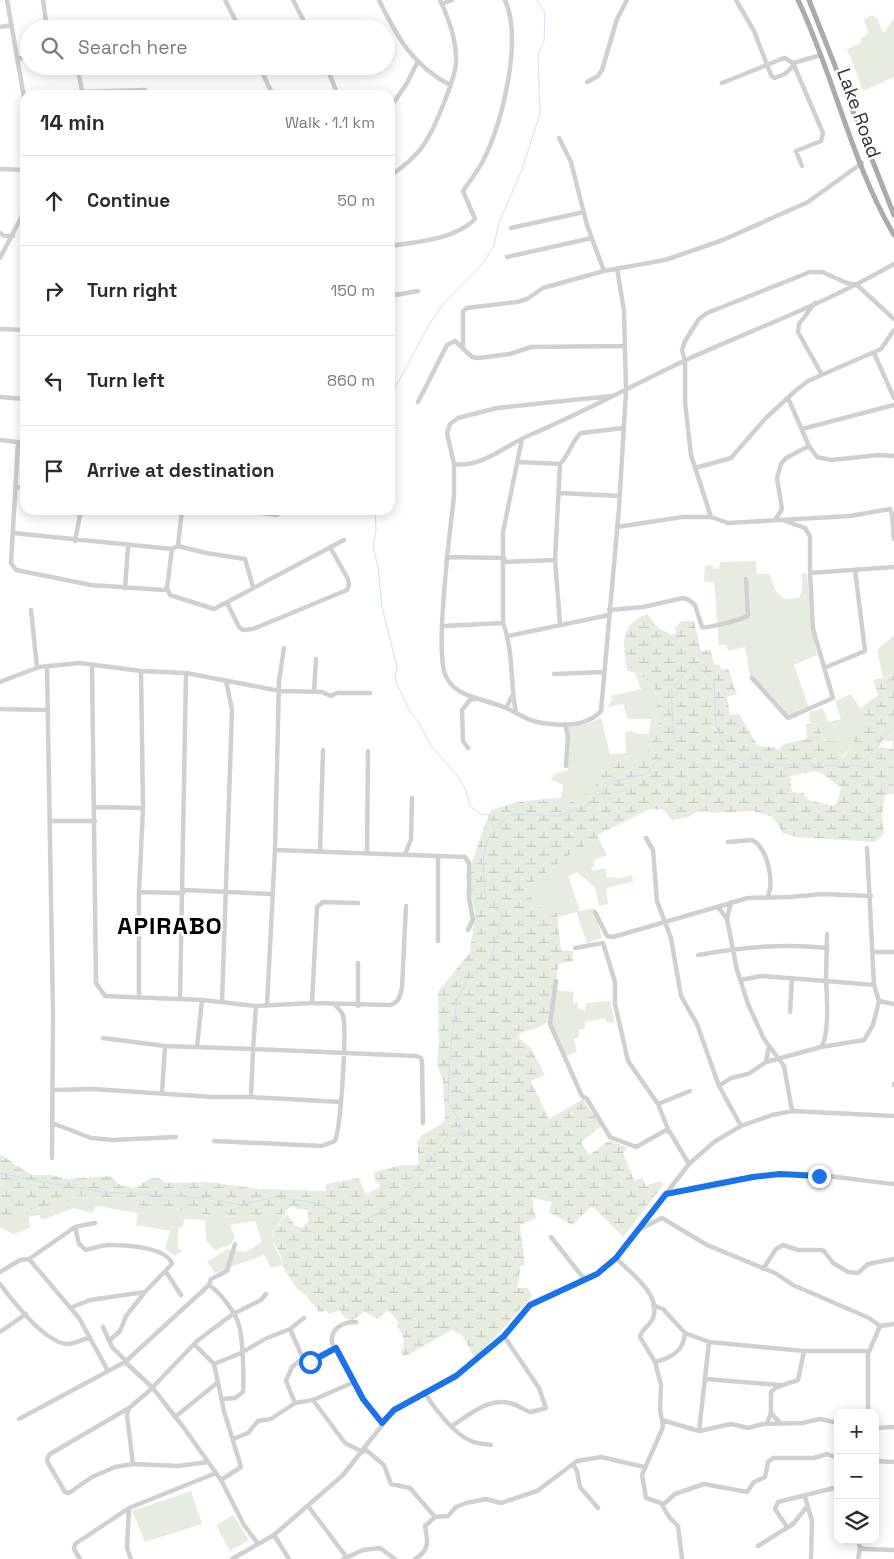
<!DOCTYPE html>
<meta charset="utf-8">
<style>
body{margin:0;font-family:"Space Grotesk",sans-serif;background:#f7f7f7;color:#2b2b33}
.controls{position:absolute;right:15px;bottom:15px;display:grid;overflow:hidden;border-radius:10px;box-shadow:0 2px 12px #0003}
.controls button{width:45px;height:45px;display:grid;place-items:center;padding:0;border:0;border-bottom:1px solid #e1e1e2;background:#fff;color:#2b2b33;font:25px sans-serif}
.stop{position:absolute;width:15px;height:15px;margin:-11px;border:4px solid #1a73e8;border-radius:50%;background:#fff}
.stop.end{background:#1a73e8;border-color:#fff;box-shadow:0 1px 5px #0008}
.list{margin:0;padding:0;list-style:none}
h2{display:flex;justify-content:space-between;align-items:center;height:65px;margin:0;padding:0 20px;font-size:21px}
h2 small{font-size:16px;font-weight:400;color:#7c7c81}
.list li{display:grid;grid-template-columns:32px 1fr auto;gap:15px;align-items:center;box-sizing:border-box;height:90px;padding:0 20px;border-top:1px solid #e1e1e2}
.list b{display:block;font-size:19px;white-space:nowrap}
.list em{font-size:16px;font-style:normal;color:#7c7c81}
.icon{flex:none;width:28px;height:28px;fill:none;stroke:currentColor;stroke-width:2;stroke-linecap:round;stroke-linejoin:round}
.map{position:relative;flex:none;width:894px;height:1559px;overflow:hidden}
.search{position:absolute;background:#fff;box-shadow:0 2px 12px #0003;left:20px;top:20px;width:375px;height:55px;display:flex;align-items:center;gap:12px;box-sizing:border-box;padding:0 18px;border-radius:28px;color:#7c7c81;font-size:19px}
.panel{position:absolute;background:#fff;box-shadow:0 2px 12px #0003;left:20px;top:90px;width:375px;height:425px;border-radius:15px}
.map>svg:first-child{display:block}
.grass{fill:#e6ecdf}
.wetland{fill:url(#wetland-marsh);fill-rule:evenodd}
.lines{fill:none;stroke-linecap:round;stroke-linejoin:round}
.stream{stroke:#cfe2ee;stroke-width:1}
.minor{stroke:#d0d0d0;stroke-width:4.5}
.major{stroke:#ababab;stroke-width:5}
.route{stroke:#1a73e8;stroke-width:6}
.labels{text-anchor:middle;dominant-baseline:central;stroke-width:5;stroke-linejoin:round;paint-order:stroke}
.street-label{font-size:19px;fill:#333;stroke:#fff}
.district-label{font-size:24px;font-weight:bold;letter-spacing:1px;fill:#000;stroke:#fff}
</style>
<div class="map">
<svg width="894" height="1559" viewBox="0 0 894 1559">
<defs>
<pattern id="wetland-marsh" width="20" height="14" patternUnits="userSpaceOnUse" patternTransform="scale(1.25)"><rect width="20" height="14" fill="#e6ecdf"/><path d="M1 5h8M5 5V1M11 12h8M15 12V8" fill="none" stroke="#c6cbc0"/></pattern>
</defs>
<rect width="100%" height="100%" fill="#fff"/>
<!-- grass -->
<path class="grass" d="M872,15L878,19L882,32L885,31L894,18V77L863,91L847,49L862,42L861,39L868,33L864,20Z
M756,561L757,574H769L776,591L784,599L799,598L802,590V573L807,574L811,625L817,655L794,665L809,708L790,716L785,714L750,676L745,647L728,651L726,644L719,646L714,582H704L705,566L713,565V569H719L720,562Z
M894,635V675L883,677L877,650Z
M626,665L638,672L655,687L659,728L647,751L636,759L609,762C603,769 600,779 594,786C580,799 560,813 542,799L561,798L563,785L551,780L554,774L568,770L570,741L567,725L586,724L601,718L610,754L626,753L625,732L632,731L637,734H649L651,719H628L623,704L607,707L612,700L611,696L641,689L635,673L627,670Z
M851,694C856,702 863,710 864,719C864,730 848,756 838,758V754L822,736L819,724L810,723L809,712L823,708L828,722L841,719L835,701Z
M890,724L894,725V794H892L893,741H881Z
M598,838L607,855L594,860V866L591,867L593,871L605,868L607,878L616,877L617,879L632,875L633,882L606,888L608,904L599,906L595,887L577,872L568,876L580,911L594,908L602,938L587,943C584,931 579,925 577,912L558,917L557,913L532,905L527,895L526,887L572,853Z
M553,990L574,992L573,1003H578V1008L585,1011L586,1003L610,1001L615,1023L607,1022L605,1018L585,1022V1028L579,1030V1037L574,1039L577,1052L566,1056L547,1022Z
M75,1196L111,1198L145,1207H166L220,1217L282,1214L287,1208C286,1220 272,1226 273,1239C273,1247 281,1256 283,1265L271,1268L264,1255L215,1273L207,1262L227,1249L246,1252L262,1242L255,1221L230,1225L235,1237L230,1245L215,1250L206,1240L205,1220L184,1219L183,1227L178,1228V1249L183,1250L175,1256L165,1249L170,1231L136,1225L138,1213L96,1206L92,1213L74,1208L42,1220L39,1215L29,1217L30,1228L13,1234L0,1227V1220C13,1219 15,1214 26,1211C43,1207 63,1208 75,1196Z
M191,1491L202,1524L145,1542L132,1511Z
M233,1515L249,1540L230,1551L216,1525Z"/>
<!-- wetland -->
<path class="wetland" d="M647,614L658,628L672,635L676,633L675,627L682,621H694L701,651L711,650L714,665H720L721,670L728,668L737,694L727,697L730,715L739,714L758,746L775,747L778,750L784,744L807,739L806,724H819L822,736L825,741L840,742L838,758L844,757L855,742L850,739L851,734C863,725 865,723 861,708L878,695L873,680L894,675V725H890L879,747L893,749L892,794L885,795L882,815L884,833L875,842L796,837L783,833L773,817L753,811L714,813L708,811L697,812L688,817L672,820L664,810L650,809L599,834L598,838L572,853L526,887L527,895L532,898L533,905L557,913L561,950L573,951V961L559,964L547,1022L538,1028L520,1033L518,1038L530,1047L545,1075L531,1081L549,1119L583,1099L601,1126L581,1142L589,1155L610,1140L628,1148L623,1153L634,1180L642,1178L646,1186L660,1181L664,1184L623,1237L592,1206L572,1225L549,1212L552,1202L532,1198L536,1218L520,1225L525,1266L521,1265L517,1288H528L532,1296L488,1345L474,1357L462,1335L452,1330L404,1357L401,1351C407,1343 402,1333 397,1326L399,1323L388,1310L377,1319L365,1312L352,1320L344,1317L340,1310L329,1314L326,1311L319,1312L306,1295L297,1289L284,1269L281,1256L273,1241L274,1231L287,1214L295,1225L302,1228L308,1222V1210L298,1209L292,1206L282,1214L220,1217L166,1207H145L111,1198L76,1196C63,1208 43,1207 26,1211C16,1214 13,1219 0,1220V1154L31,1175H51L67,1179L111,1176L118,1184L135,1188L148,1179L159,1178L166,1183L210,1182L258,1189L326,1191V1184L359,1178L365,1194H369L372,1190L378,1189L380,1185L375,1181L374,1172L401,1165H419L417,1141C428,1128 434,1132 445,1120L443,1081L437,1065L439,1044L438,992L470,952L475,912L470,891V867L490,811L513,803L542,799C560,813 580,799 594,786C600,779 603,769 609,762L636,759L647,751L659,728L655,687L638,672L626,665C622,640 621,625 647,614ZM815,771C826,774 831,782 841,787L838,801L834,806L808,800L803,793L792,792L790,776Z"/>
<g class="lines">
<!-- stream -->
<path class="stream" d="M390,404L395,388L429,325L443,304L484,262L494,245L499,223L521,172L540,114L538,55L544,41L545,13L537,0
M390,459L392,470L390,477
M375,510L376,530L373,547L378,567L382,607L397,667L395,679L409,710L419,723L431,746L457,775L466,790L470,806L481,814L489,815L494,828
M0,1173L37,1181L103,1192L206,1198L241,1205L275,1197L317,1203L357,1223L398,1204L431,1161L446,1138L465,1132L448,1101L450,1054L457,1000L468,979L490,961L503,915L486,901C483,859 476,843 511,814L558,816L588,805L612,782L646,774L674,741L671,690L693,663L714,680L716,726L729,760L740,764L860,766L894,726"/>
<!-- minor -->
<path class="minor" d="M7,0L25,103
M43,0L47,29
M225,0L240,29
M293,0L308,29
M379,0C397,37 412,65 450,85
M736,0L754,31L771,75L774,78L785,74L794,65
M442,4L452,0
M0,27L12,25
M17,59L29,57
M793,63L821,55
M77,66L83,95
M259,66L273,95
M326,66L338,95
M261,70L270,66
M587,82L598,76L602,70L617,19L627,0
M722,83L779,60L785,58L793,63L823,133L821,141L796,151L802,166
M82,92L145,90
M390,108L407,83L417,63
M559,138L571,162L587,225L604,271L665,260L723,240L808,202L862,163
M0,169L25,170
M390,176C403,167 418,155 426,141C435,127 455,79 456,63C457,41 449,19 440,0
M511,228L584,212
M0,233L4,236H13
M390,246C417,242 456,239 475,219L463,191C470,181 477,172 483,161C502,123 523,41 505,0
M507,257L592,238
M0,258L25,210
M390,296L418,291
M815,303L799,324L798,332L822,375
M894,319L857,285L847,283L822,272H810L707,313L699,319L685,341L682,350L685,361V402L691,455L711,517L728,523L850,516L890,509L892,514L894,539
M0,329L25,330
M463,346V311L467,308L517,302L527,299L543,288L604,271
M874,353L894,398
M0,397L25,399
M788,398L809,446L817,457L831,460L879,455L894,456
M418,402L447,345L455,341L472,357L478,358L510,354L531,347L623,346
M802,429L894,405
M0,440L25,443
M18,443L11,563L16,570L91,585L164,590L167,588L172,549
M518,462L560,464L555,560L560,624
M454,464C482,468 506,445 530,435C584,412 635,384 688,359C756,328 829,302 894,264
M560,464C570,454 572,440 581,433L624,428
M695,468L731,458L765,419L795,391L808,381L881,349L894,330
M17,487L25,488
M560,493L619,496
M237,510L277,515L283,510
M775,520L782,509L777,478L781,464L786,458L809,446
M617,527L682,517H711
M13,533L172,549L178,546L206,553L245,559L253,587
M75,541L81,510
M178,546L182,510
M447,557C445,586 438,644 444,671C451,698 484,698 506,708C516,712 526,720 537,722C558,726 586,728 601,711L619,508L626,391L624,311L617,268
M504,558L447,557L454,496V464L447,433L450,424L458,418L497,408L611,396
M503,562L555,560
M810,573L894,567
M125,588L128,547
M167,588L170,595L214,609L344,540
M227,603L239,627L243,630L253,629L347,590L349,585L348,579L330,547
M31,610L37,668
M609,610L643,607L683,598L689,600L695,605L702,627C706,629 743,619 748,616L746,579
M443,626L503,623
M508,636L609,615
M47,666L53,1015L52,1158
M92,666L96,983L105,996L202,1000L256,1006L312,1003L390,1005C399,1002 400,997 402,988L406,906
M824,668L865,651L855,570
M554,674L603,672
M752,678L788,718L833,698L813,629L810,573V536L805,528L785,521
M0,682L39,667L80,663L141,671L186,673L280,691L322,692L331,696L337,693H370
M314,692L316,659
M506,708L512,696
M0,709L48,710
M516,713C510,683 514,652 503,623V532L522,439
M565,724L568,736L566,766
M468,748L463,741L462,710L470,700L477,698
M95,807L143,808
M50,821H95
M646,838L653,850L657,901L671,938L681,996L697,1024L719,1086L741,1126
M728,842L752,840C768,848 775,883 767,898
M867,848L874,985L879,1001L894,1004
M275,850L465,857L469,863V899L473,919L468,930
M320,851L323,750
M367,853L368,751
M405,855L411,839L412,798
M183,890L272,894
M139,892L183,893
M731,902L727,919L737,970L748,1004L764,1039L784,1066L792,1111
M718,907L727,919
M595,912L607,936L613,937L748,898L790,897L823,894L871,896
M438,941V857
M575,948L603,943L615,982V1004L628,1061L658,1104L668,1129
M874,952H894
M698,955C741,947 783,943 827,948
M741,980L761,976L826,981L827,934
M556,981L550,1024L582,1096L587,1099L610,1137L636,1147L668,1129L689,1164
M139,998V892L143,808L141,671
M180,999L186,673
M222,1002L232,710L226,681
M312,1003L317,907L323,902L358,903
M267,1005L275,850L279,681L284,648
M358,1006V963
M790,1012L792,978
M103,1038L165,1046L253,1049L256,1006
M197,1047L202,1000
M821,1047L864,1040L873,1025L879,1001
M766,1062L769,1046
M894,1085V1084
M719,1086L731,1078L748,1074L766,1062L821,1047C830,1035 827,996 826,981L874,985
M53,1090L93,1089L213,1097H251L341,1102
M162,1093L165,1046
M251,1097L253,1049L416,1056L421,1058L422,1062L423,1123
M658,1104L690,1091
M52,1123L91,1138L113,1140L176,1137
M214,1141L322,1146L335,1141C341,1126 347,1031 343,1015C342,1012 339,1009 336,1006
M666,1194C703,1187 741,1176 779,1174C817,1173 856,1180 894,1184
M640,1229L662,1218L707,1245L775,1273L793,1285L869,1318L880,1326
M551,1237L585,1280
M616,1258C629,1272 662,1294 653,1318C650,1326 641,1329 640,1337L655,1362L661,1385L660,1409L663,1427L642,1475L646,1498L661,1503L669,1517L678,1526L682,1559
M29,1259L79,1318L108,1371
M763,1269L776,1249L783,1245L798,1250H821L824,1251L833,1263L848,1272L858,1273L868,1264L894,1259
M0,1272L20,1260L29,1259L75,1227L95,1223
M166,1272L181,1295
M0,1284C13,1301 44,1342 67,1344C74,1344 83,1340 90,1337
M209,1285L211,1279L227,1271L235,1244
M653,1305L663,1309L685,1333C684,1351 671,1358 655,1362
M70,1308L90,1300L145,1292L172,1264C167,1247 125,1245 110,1245C102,1245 93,1248 86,1250L79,1244L75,1227
M356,1322C343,1322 330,1328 332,1343L363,1399L382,1423
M103,1327L112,1347L126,1361
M290,1329L305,1363L336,1347
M0,1332L26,1314
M685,1333L709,1342L804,1351
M109,1341L120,1331L126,1316L145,1292
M194,1344L214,1364
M125,1362L209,1285C221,1293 235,1312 239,1325C243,1339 244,1377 243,1392L235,1398L221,1399
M706,1379L780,1385
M424,1392C434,1408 454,1434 471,1441C477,1444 485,1444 491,1445
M313,1400L345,1443L363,1452
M295,1403L286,1381L292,1367L303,1358
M129,1408L50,1454L47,1459L48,1463L65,1492L69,1493L92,1477L115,1467L133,1464L178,1466L208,1462
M771,1413L781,1424
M868,1413V1354L880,1326L894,1324
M175,1417L217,1383
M19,1419L125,1362L152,1387L184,1428L221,1480L244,1525L258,1544
M662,1420L699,1431L731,1424L748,1428L763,1424L802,1423L820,1419L838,1423
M767,1423L771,1413V1392L777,1387L798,1380L804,1351H868
M452,1426C470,1414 490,1396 513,1404C520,1406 525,1411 531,1412L546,1408L539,1388L504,1336
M875,1428L894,1427
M699,1431L709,1342
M233,1439L248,1433L258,1421L271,1419L295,1403L313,1400L354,1382
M365,1449L384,1465L391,1484L410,1488L435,1517L425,1526C428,1541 430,1550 415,1559
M875,1461L894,1462
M133,1464L127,1415L129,1408L149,1391L197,1341L233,1314L261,1300L266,1294
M573,1464L577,1471L580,1487L598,1508
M221,1480L241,1467L224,1411L214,1364L241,1353L265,1339L290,1329L304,1318
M805,1497L812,1521L811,1559
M663,1505L675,1494L704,1484L747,1492L754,1482L765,1477L768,1462L773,1458H814L827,1454L838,1458
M308,1506L348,1559
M129,1508L127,1548L131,1559
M435,1517L448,1516L456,1507L466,1503L486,1499L501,1503L537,1491L577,1461L601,1457L644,1467
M787,1527L775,1509L778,1502L838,1487
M274,1535L289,1559
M858,1540L860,1548L864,1549L894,1550
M758,1546L793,1524L806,1508
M80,1559L74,1549L75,1544L129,1508L216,1473
M232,1559L274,1535L343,1475L394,1410L456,1376L504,1336L530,1305L597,1274L616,1258L689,1164L714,1142L741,1126L772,1115L792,1111L894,1116
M343,1559L363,1550L380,1548L395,1559
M858,1559L860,1548"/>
<!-- major -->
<path class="major" d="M798,0C834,76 852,164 894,235
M809,0L894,215"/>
</g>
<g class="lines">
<!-- route -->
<path class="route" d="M310,1362L336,1348L363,1399L382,1423L394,1410L456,1376L504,1336L530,1305L597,1274L616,1258L666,1194L753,1177L780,1174L819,1176"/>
</g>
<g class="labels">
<!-- street labels -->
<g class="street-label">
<text transform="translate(859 113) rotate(70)">Lake Road</text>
</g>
<!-- district labels -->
<g class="district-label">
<text x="170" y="925">APIRABO</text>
</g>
</g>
</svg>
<div class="controls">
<button>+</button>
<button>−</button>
<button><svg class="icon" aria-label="layers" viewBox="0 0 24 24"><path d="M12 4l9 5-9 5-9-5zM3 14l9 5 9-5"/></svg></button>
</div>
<div class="stop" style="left:310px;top:1362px"></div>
<div class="stop end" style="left:819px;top:1176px"></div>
<div class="search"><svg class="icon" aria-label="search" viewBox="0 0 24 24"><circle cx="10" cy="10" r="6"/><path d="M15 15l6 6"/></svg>Search here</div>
<section class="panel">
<h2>14 min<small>Walk · 1.1 km</small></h2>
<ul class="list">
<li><svg class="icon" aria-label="ahead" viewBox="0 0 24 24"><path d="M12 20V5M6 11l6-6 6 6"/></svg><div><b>Continue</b></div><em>50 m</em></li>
<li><svg class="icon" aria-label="right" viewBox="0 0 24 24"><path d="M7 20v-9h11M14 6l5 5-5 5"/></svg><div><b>Turn right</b></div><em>150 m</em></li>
<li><svg class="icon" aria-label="left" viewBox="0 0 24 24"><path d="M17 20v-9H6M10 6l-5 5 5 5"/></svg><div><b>Turn left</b></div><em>860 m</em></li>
<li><svg class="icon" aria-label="arrive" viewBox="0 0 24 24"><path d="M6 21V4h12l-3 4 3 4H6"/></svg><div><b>Arrive at destination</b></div></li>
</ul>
</section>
</div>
